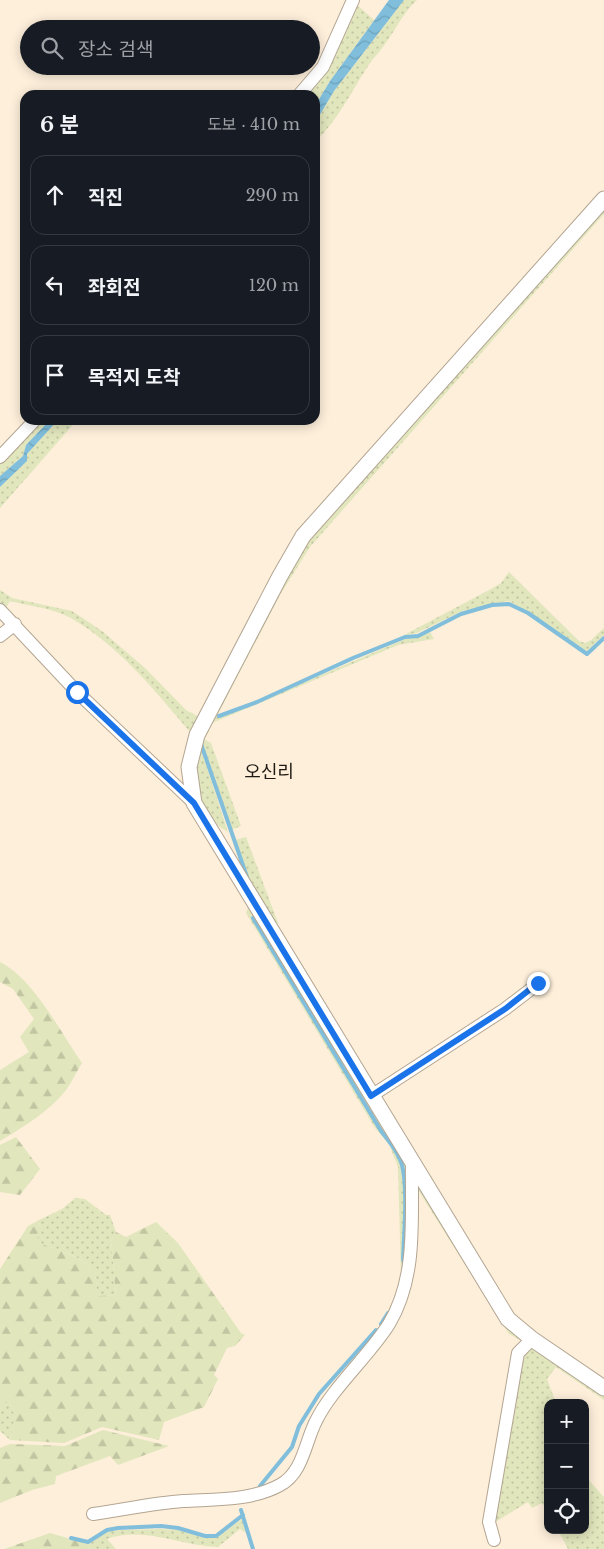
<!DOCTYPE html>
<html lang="ko">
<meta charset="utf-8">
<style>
body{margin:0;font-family:"Libre Baskerville","Noto Sans KR",serif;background:#20242c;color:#f1f3f6}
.controls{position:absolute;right:15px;bottom:15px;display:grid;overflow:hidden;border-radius:10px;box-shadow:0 2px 12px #0003}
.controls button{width:45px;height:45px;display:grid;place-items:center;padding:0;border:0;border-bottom:1px solid #363941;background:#171b24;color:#f1f3f6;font:25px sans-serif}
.stop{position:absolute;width:15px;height:15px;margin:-11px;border:4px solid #1a73e8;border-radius:50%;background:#fff}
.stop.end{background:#1a73e8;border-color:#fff;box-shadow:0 1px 5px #0008}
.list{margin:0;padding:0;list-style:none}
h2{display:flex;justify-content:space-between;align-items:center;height:65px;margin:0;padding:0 20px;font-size:21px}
h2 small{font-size:16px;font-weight:400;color:#9ea1a6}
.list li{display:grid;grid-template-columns:32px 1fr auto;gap:15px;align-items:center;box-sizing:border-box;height:80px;margin:0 10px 10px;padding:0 10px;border:1px solid #363941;border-radius:15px}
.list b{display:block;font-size:19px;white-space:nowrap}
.list em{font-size:16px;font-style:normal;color:#9ea1a6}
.icon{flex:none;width:28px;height:28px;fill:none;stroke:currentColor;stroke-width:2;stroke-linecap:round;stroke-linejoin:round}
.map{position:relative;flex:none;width:604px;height:1549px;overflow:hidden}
.search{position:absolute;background:#171b24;box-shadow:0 2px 12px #0003;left:20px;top:20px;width:300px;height:55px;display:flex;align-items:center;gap:12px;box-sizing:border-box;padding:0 18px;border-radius:28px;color:#9ea1a6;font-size:19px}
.panel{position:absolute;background:#171b24;box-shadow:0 2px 12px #0003;left:20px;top:90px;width:300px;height:335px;border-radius:15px}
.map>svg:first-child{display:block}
.grass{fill:url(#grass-dots)}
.forest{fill:url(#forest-firs)}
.water{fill:url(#water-waves)}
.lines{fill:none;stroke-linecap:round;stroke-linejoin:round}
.stream{stroke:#80bedb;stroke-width:4}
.minor-casing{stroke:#b3a592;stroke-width:14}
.tertiary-casing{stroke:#b3a592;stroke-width:17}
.minor{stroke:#fff;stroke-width:12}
.tertiary{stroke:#fff;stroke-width:15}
.route{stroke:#1a73e8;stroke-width:6}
.labels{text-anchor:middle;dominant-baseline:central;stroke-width:4;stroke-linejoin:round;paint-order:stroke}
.quarter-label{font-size:18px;fill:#1e1912;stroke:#fdefda}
</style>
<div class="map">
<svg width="604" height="1549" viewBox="0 0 604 1549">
<defs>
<pattern id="grass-dots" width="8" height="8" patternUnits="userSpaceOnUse" patternTransform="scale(1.25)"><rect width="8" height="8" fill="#e1e6bd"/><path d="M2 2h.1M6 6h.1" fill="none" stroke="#c1c5a1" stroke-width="1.8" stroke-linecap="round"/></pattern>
<pattern id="forest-firs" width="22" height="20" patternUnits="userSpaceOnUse" patternTransform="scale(1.25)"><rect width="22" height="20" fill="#e1e6bd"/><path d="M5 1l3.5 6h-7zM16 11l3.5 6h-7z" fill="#c1c5a1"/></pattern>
<pattern id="water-waves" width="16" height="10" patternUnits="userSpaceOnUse" patternTransform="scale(1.25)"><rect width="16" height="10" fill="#80bedb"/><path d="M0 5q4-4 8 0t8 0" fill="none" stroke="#6ea3bb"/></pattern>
</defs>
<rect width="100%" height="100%" fill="#fdefda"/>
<!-- grass -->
<path class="grass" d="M404,0H417C403,13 396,29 385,44C380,52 373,58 368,66C351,92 338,120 315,142V123L334,91Z
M355,3L374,20L330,81L315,106V95H303Z
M604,191V195L301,534L193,736L187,763L188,791L184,788V762L191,733C154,690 119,645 69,617C52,608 29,606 10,601L4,611L0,607V590L12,598L72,611L102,631L145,668L186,710L199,717L264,592L301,530Z
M604,205V214L310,547L280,595L217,716L220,717L238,711L405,639L418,637L430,632L434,639L398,645L205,726L301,549Z
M39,420H50L26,445L23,456L0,476V461Z
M58,420H77L0,508V487L27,461V454Z
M509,572L579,641L585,643L591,640L604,628V635L587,651L584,650L528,612L509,601L463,611L417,633L404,635L491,589L501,583Z
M210,730L204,739L211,743L241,826L231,830L201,741L199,743L228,832C205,819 194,798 192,771C192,760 198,745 201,734Z
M246,837L278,923L273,925L250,883L235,840Z
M249,905L408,1164L405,1273L389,1314L381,1324L397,1293L401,1276L398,1167L389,1144L375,1128L246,913Z
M415,1176L524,1338L522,1341L509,1334L413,1182Z
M75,1198L85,1199L106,1215H110L116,1232L111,1241L116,1295L96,1296C96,1290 97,1282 95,1276C89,1256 54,1250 37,1242L39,1220L62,1209Z
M534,1346L604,1394V1400L556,1367L547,1379L556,1403H548V1512L542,1503L532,1508L528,1502L494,1523V1511L514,1411L521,1358Z
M9,1402C18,1414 13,1426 10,1440L0,1431V1404Z
M585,1476L604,1497V1549H568L558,1530H585Z
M242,1519L246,1533L240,1529L218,1547C181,1546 144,1526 107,1539L116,1549H90L88,1544L109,1531L121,1530L162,1529L178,1530L206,1538L217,1537Z"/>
<!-- forest -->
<path class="forest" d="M0,962C33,978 61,1033 82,1063C76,1072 72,1082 66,1090C49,1112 23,1127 0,1141V1070L29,1052L20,1037L34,1019L13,989L0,982Z
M16,1137L40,1169L20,1195L0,1192V1145Z
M39,1220L37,1242C54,1250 89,1256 95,1276C97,1282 96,1290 97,1296L116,1295L111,1241L116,1232L126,1237L156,1222L178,1243L241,1333L245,1335L235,1346L227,1348L214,1375L218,1379L204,1407L164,1422L159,1440L102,1427L64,1443L10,1440C13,1426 18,1414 9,1402L0,1404V1269L28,1226Z
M103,1430L169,1446L118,1465L110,1456L56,1476L55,1484L32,1490L0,1503V1448L10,1444L65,1446Z
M50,1533L88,1544L90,1549H4Z"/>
<!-- water -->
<path class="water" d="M389,0H404L334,91L315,123V106L330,81Z
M50,420H58L27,454V461L0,487V476L23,456L26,445Z"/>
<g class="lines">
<!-- stream -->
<path class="stream" d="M219,716L257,702L353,658L405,637L418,636L461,614L492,605L509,604L528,613L587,654L604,638
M201,744L247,877
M253,918L381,1131C389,1141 398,1152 402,1165C408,1189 404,1234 403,1260
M381,1324L388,1313
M260,1486L292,1447L299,1426L319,1394L376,1330
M241,1510L253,1549
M71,1538L88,1542L107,1530L118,1528L161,1526L178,1528L205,1536H216L243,1515"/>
<!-- minor casing -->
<g class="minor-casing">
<path id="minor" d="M299,95L323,67L353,0
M0,457L35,420
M0,610L77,692L194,803
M0,636L15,624
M371,1096L505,1009L539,983
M93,1514C123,1510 153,1503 183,1501C214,1499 251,1501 280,1485C303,1473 305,1442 316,1421C332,1388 369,1356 389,1324C418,1276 411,1216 412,1161
M494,1540L489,1522L518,1353L532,1339"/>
</g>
<!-- tertiary casing -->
<g class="tertiary-casing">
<path id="tertiary" d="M604,199L303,536L280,576L197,735L189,767L194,803L508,1319L532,1339L604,1388"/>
</g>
<!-- minor -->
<use href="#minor" class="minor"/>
<!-- tertiary -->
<use href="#tertiary" class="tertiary"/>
</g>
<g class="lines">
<!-- route -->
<path class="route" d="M77,692L194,803L371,1096L505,1009L538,983"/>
</g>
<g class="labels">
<!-- quarter labels -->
<g class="quarter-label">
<text x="269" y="772">오신리</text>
</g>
</g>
</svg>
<div class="controls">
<button>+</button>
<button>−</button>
<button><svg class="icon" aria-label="locate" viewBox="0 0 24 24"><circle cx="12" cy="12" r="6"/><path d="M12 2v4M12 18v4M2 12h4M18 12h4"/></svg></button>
</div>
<div class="stop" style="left:77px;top:692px"></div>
<div class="stop end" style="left:538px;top:983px"></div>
<div class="search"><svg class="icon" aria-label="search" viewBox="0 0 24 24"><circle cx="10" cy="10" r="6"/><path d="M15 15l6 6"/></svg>장소 검색</div>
<section class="panel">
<h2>6 분<small>도보 · 410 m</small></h2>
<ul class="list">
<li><svg class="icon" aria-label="ahead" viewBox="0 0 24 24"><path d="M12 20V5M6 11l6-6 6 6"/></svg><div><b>직진</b></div><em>290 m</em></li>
<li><svg class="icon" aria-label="left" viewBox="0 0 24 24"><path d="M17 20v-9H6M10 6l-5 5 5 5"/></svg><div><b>좌회전</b></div><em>120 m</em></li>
<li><svg class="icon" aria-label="arrive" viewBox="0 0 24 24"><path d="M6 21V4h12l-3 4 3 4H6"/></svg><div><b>목적지 도착</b></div></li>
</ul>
</section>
</div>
